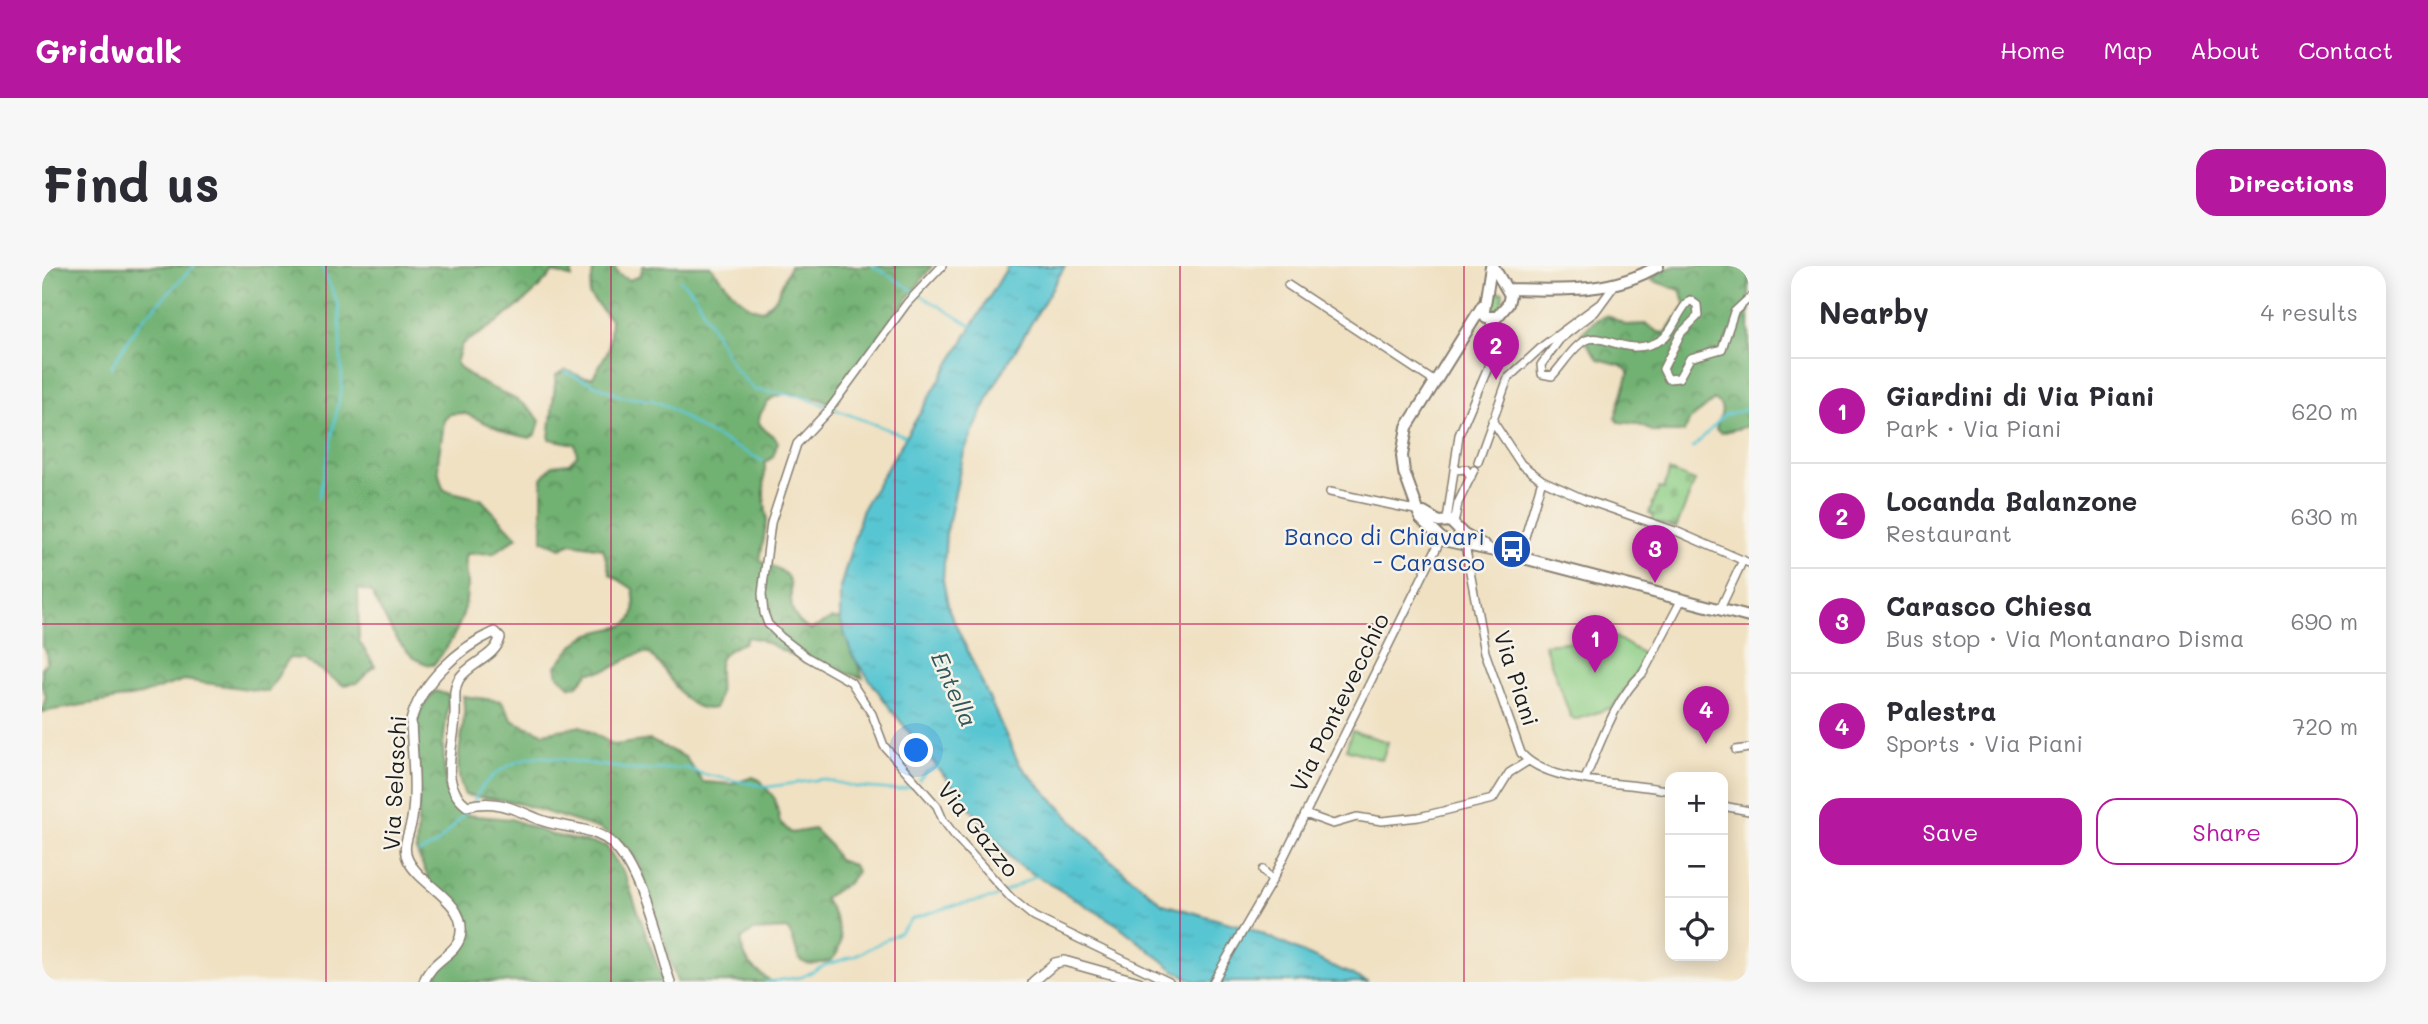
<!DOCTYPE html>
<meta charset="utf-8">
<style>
body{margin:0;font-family:Mali,sans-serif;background:#f7f7f7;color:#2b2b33}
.controls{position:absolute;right:21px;bottom:21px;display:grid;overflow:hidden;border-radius:14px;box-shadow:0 4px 18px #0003}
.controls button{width:63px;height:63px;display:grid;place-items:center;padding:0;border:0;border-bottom:2px solid #e1e1e2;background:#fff;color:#2b2b33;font:35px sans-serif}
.you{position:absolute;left:875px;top:485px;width:24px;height:24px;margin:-18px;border:5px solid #fff;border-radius:50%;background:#1a73e8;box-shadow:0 0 0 10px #1a73e833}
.badge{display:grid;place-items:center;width:46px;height:46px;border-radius:50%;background:#b5179e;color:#fff;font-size:23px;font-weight:700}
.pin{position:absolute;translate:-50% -58px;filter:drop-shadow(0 2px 4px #0008)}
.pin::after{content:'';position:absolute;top:37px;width:24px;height:21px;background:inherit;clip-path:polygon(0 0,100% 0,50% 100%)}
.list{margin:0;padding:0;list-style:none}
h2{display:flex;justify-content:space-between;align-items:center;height:91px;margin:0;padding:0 28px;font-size:30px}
h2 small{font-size:23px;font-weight:400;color:#7c7c81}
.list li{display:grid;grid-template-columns:46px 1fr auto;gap:21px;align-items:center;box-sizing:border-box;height:105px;padding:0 28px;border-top:2px solid #e1e1e2}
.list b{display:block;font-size:26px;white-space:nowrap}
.list p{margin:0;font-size:23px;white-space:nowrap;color:#7c7c81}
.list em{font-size:23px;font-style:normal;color:#7c7c81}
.actions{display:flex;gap:14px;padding:21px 28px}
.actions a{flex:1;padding:16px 0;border:2px solid #b5179e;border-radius:21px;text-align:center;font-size:24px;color:#b5179e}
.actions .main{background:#b5179e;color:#fff}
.icon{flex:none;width:38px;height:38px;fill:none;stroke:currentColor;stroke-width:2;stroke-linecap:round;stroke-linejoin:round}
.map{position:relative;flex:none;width:1707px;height:716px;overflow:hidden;border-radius:21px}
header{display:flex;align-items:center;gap:42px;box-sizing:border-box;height:98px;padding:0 35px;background:#b5179e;color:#fff}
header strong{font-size:33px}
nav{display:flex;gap:38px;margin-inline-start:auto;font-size:24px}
.intro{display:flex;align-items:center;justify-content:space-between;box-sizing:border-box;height:168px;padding:0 42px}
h1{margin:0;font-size:49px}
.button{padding:18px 32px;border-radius:21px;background:#b5179e;color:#fff;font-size:24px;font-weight:700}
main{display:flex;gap:42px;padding:0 42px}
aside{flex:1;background:#fff;border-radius:21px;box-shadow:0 4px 18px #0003}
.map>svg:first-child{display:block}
.grass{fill:url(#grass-tufts);stroke:#547550;stroke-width:2}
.forest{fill:url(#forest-crowns);stroke:#466647;stroke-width:2}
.cemetery{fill:url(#cemetery-stones);stroke:#547550;stroke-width:2}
.park{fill:#8cce85;stroke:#547550;stroke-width:2}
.water{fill:url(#water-ripples);stroke:#3a7177;stroke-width:2}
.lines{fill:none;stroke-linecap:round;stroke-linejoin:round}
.stream{stroke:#59c6d2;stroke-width:2.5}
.minor-casing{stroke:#867e70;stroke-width:10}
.tertiary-casing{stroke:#867e70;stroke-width:12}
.primary-casing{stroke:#867e70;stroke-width:14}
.minor{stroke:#fff;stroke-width:7}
.tertiary{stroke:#fff;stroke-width:9}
.primary{stroke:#fff;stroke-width:10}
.grid{fill:none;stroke:#c2185b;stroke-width:2;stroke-opacity:0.55}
.labels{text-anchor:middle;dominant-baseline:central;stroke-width:5;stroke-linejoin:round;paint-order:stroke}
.transit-label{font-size:23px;fill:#164399;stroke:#f7f3e8;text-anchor:end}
.street-label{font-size:23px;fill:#1c1c1c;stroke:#f7f3e8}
.water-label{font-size:24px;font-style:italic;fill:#31585c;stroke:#f7f3e8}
</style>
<header>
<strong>Gridwalk</strong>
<nav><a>Home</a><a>Map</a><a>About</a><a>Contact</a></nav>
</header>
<div class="intro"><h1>Find us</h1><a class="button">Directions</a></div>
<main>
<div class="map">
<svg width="1707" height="716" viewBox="0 0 1707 716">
<defs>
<pattern id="grass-tufts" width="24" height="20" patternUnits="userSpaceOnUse" patternTransform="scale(1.75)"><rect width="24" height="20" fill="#8cce85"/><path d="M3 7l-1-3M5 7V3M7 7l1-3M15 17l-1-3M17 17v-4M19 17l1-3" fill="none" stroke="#78b072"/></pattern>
<pattern id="forest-crowns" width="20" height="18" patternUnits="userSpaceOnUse" patternTransform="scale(1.75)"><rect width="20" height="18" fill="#71b172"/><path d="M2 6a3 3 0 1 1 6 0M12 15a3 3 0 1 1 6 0" fill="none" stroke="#5c8f5d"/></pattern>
<pattern id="cemetery-stones" width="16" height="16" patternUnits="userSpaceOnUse" patternTransform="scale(1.75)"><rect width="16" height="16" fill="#8cce85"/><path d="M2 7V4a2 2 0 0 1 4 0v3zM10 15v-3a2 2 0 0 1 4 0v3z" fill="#78b072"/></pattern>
<pattern id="water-ripples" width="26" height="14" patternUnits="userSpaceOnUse" patternTransform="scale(1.75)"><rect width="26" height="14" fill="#59c6d2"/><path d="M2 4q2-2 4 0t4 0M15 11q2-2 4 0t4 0" fill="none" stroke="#4daab4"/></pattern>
</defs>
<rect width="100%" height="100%" fill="#f7f3e8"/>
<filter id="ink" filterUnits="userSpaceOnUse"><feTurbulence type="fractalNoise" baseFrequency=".0143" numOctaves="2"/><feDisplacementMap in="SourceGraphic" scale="14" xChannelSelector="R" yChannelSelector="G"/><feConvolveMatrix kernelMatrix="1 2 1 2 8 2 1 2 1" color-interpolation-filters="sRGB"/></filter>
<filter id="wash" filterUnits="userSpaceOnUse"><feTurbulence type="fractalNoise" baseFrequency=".00686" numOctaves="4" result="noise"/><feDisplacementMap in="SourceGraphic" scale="28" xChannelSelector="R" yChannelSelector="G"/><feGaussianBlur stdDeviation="1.57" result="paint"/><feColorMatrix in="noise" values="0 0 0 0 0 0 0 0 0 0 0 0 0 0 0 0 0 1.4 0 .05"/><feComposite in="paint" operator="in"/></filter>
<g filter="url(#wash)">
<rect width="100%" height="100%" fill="#f0e1c3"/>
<!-- grass -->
<path class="grass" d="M1456,26H1461L1460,39L1448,47L1445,44L1447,33Z"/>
<!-- forest -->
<path class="forest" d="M0,0H530V12L511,6C486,36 454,59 420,78L414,97C437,125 479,125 498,155L494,168L488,172L466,167L422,147L408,148L402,154C400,184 390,195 402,224L439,233L475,271L452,287L424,288C420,301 425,306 425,319C426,350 410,377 391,399C360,397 342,349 329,326L316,323L317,375L333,400L315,417L301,419L261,393L247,392L226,426L142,414L99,429L0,446L4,430L0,420V402L5,395L4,385L0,381Z
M552,0H572L577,9L587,14L598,10L601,0H668C683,15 698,42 721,44L734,32L748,0H890L790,133L785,136C767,129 734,120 723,140C721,145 716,149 717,156C719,164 732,168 736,176L731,191L723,197L722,229L725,254L718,294C725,299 736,301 742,307C759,323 735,343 768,364L789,353H798L821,412L762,395L717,373L705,371L702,377C659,391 687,411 673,442C638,449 629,402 606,387C588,385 574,408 547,406L535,420L529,421L516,410L514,400C524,389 532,375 546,369C576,357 599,369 591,323L568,308L561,282L529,277L519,282L500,274V212L511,199L527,197L535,189L533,178L507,173L514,109L524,104L540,111H551L567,83L569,54L547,29Z
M1632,0H1707V160L1679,167L1674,164C1676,152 1687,143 1672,134L1648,154L1642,166H1612L1595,158L1577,156L1573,152L1587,106L1579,99L1556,93L1539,68L1552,55L1565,49L1584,59L1604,58L1616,66L1623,67L1644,39L1638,24L1609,14L1617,6Z
M393,425L407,429L401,480L404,524L410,537L423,549L469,553L510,569L564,580L583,609L621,716H396L395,704L420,679L423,660L418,642L389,618L374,584L377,537L373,463L377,446Z
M421,430L459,435L471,455L501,467L539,460L572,479L608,474L643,491L661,516L690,518L711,511L718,514L733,533L738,556L749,567L772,563L788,579L796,594L811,599L815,606L806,617L782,632C794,651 809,678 788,695C744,705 762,686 745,663L711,665L700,673C698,694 714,705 730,716H635L597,598L585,581L558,563L472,536L423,529C406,496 427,465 421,430Z"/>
<!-- cemetery -->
<path class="cemetery" d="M1627,205L1653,215L1634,262L1610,255L1612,249L1607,247L1617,222L1622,223Z"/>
<!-- park -->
<path class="park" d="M1565,366L1605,390L1571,441L1533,454L1529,452L1502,378L1546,374Z
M1310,465L1346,476L1340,494L1304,483Z"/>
<!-- water -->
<path class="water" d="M966,0H1023L950,124L922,186L904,268L901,314L907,344L977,498L1065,591L1121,638L1209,663L1326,716H1154L1132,704L1076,659L973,597L850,445L810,389L798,353V322L821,242Z"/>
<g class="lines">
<!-- stream -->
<path class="stream" d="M831,0L930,60
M638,14L652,27L691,101L712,124L758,130L863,170
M69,101L97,57L152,0
M524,106L581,131L609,134L625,140L659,163L721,195
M1651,182L1682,149L1707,143
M277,232L300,119L297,41L280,0
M877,514L884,506L897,501
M432,535C442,510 470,494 497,490L592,504L645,502L660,508L726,521L780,513L814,521L855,524L873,520
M377,587L395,578L426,544
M724,716L760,711L781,700L813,690L858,666L870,653L913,639L951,632L996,609"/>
</g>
</g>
<g filter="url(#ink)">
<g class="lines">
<!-- minor casing -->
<g class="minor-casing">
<path id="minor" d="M900,0L865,37L786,145L755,178L729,257L720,328L722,347L726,358L739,371L765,391L809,416L830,448L842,480L895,540L901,554L914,571L969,632L992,651L1127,716
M1246,19L1393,116
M1572,20L1553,46L1518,73L1499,99L1500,108L1510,110C1520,100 1532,79 1544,74C1563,66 1585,93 1619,74C1632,66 1636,44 1648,34L1655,39L1656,50L1639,67L1621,103L1626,113L1637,112L1648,92L1680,83L1692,46L1707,32
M1450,154L1479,198L1500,214L1544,234L1636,266L1707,297
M1436,196L1466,112L1502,79L1556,39
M1413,204L1424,203L1429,211
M1288,226L1373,244
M1405,254L1417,169L1446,101L1449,51
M1412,258L1416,237L1432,204
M1423,279L1443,386L1479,487C1506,520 1588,515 1628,525
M1477,291L1500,214
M1678,343L1701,294
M1694,484L1707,482
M1543,513C1558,479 1573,432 1601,407L1640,333
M1681,540L1707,545
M1263,548L1291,558L1315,551L1340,555L1377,551L1451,533L1467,507L1486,495
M1230,615L1399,273
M1171,716L1230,615L1221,604"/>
</g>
<!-- tertiary casing -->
<g class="tertiary-casing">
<path id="tertiary" d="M382,716C388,694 418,688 419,666C422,634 379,620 366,594C359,580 368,567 370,553C375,522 370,486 369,455C378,417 417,382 452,366L458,372C453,392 428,396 417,413C410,425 414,436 413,450C412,481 395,517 425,540C454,533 470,542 496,553C517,562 543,560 563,572C597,593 615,678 628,716
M991,716L1013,697L1022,695L1097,716"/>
</g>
<!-- primary casing -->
<g class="primary-casing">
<path id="primary" d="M1465,23C1519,24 1569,28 1616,0
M1441,39L1365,161L1360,190L1362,206L1379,253L1401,274L1462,287L1707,351
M1442,45L1449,0
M1444,51H1455L1466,38L1468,29L1451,0
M1382,247L1397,256L1408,255L1422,269L1441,279"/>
</g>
<!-- minor -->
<use href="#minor" class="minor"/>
<!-- tertiary -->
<use href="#tertiary" class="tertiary"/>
<!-- primary -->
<use href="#primary" class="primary"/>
</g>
</g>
<!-- grid -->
<path class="grid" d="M284,0V716M569,0V716M853,0V716M1138,0V716M1422,0V716M0,358H1707"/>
<!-- icons -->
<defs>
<g id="bus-disc" transform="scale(2.0125)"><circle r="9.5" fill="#1a4fb4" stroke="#f7f3e8"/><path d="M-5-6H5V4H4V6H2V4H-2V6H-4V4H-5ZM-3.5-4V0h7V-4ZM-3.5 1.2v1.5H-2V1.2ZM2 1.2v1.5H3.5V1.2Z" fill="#fff"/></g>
</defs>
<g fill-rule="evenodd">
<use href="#bus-disc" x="1470" y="283"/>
</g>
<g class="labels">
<!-- transit labels -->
<g class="transit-label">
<text x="1443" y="270">Banco di Chiavari<tspan x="1443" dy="26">- Carasco</tspan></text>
</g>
<!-- street labels -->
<g class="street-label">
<text transform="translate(1475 412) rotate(72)">Via Piani</text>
<text transform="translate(1297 436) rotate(-64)">Via Pontevecchio</text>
<text transform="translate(352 517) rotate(-87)">Via Selaschi</text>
<text transform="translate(937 563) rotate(51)">Via Gazzo</text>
</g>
<!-- water labels -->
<g class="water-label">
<text transform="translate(913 423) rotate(66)">Entella</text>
</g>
</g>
</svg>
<div class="controls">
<button>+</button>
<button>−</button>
<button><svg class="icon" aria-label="locate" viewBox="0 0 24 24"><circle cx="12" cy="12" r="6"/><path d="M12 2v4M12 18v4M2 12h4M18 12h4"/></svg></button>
</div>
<div class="you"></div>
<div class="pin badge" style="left:1553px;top:407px">1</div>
<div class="pin badge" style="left:1454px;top:114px">2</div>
<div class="pin badge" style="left:1613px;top:317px">3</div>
<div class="pin badge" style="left:1664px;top:478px">4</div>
</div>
<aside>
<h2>Nearby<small>4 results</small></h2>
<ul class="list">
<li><span class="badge">1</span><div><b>Giardini di Via Piani</b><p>Park · Via Piani</p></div><em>620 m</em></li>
<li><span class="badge">2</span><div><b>Locanda Balanzone</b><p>Restaurant</p></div><em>630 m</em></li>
<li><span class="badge">3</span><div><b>Carasco Chiesa</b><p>Bus stop · Via Montanaro Disma</p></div><em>690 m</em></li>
<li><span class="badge">4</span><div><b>Palestra</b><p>Sports · Via Piani</p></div><em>720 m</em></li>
</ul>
<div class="actions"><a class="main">Save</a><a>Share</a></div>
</aside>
</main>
